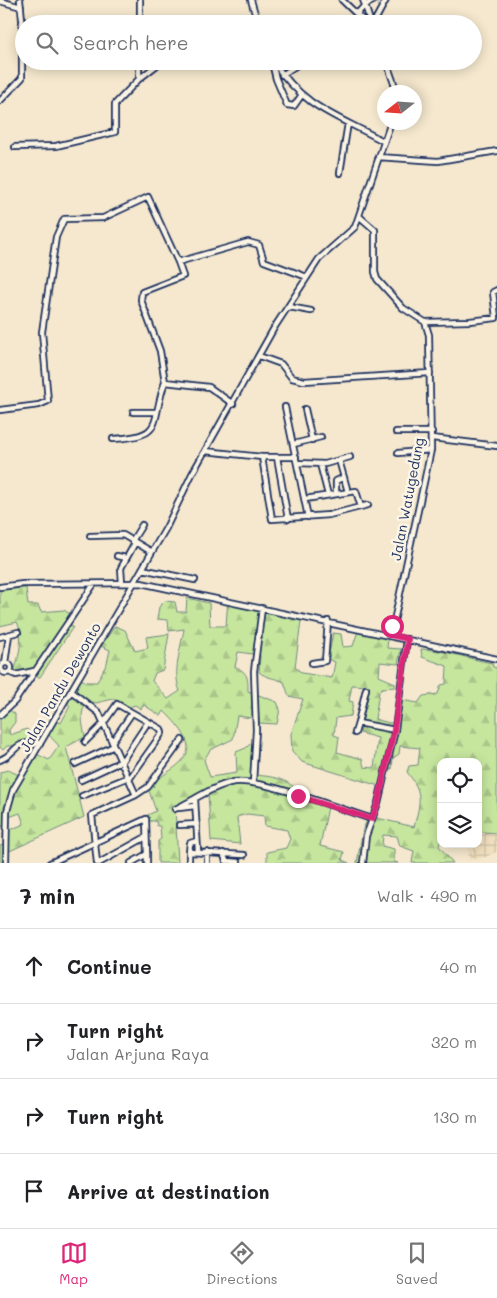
<!DOCTYPE html>
<meta charset="utf-8">
<style>
body{margin:0;font-family:Mali,sans-serif;background:#f2f2f2;color:#202124}
.controls{position:absolute;right:15px;bottom:15px;display:grid;overflow:hidden;border-radius:10px;box-shadow:0 2px 12px #0003}
.controls button{width:45px;height:45px;display:grid;place-items:center;padding:0;border:0;border-bottom:1px solid #e0e0e0;background:#fff;color:#202124;font:25px sans-serif}
.compass{position:absolute;left:377px;top:85px;width:45px;height:45px;border-radius:50%;background:#fff;box-shadow:0 2px 12px #0003;rotate:253deg}
.stop{position:absolute;width:15px;height:15px;margin:-11px;border:4px solid #db2777;border-radius:50%;background:#fff}
.stop.end{background:#db2777;border-color:#fff;box-shadow:0 1px 5px #0008}
.list{margin:0;padding:0;list-style:none}
h2{display:flex;justify-content:space-between;align-items:center;height:65px;margin:0;padding:0 20px;font-size:21px}
h2 small{font-size:16px;font-weight:400;color:#757577}
.list li{display:grid;grid-template-columns:32px 1fr auto;gap:15px;align-items:center;box-sizing:border-box;height:75px;padding:0 20px;border-top:1px solid #e0e0e0}
.list b{display:block;font-size:19px;white-space:nowrap}
.list p{margin:0;font-size:16px;white-space:nowrap;color:#757577}
.list em{font-size:16px;font-style:normal;color:#757577}
.icon{flex:none;width:28px;height:28px;fill:none;stroke:currentColor;stroke-width:2;stroke-linecap:round;stroke-linejoin:round}
.map{position:relative;flex:none;width:497px;height:863px;overflow:hidden}
.search{position:absolute;background:#fff;box-shadow:0 2px 12px #0003;left:15px;right:15px;top:15px;height:55px;display:flex;align-items:center;gap:12px;box-sizing:border-box;padding:0 18px;border-radius:28px;color:#757577;font-size:19px}
.sheet{height:365px;background:#fff}
nav{display:flex;justify-content:space-around;align-items:center;box-sizing:border-box;height:70px;border-top:1px solid #e0e0e0;background:#fff;font-size:14px;color:#757577}
nav a{display:grid;justify-items:center;gap:2px}
nav .on{color:#db2777}
.map>svg:first-child{display:block}
.industrial{fill:url(#industrial-grid)}
.forest{fill:url(#forest-firs);stroke:#708a7e;fill-rule:evenodd}
.lines{fill:none;stroke-linecap:round;stroke-linejoin:round}
.minor-casing{stroke:#1b2f5e;stroke-width:8}
.minor{stroke:#fcf5e5;stroke-width:4.5}
.route{stroke:#db2777;stroke-width:6}
.labels{text-anchor:middle;dominant-baseline:central;stroke-width:5;stroke-linejoin:round;paint-order:stroke}
.street-label{font-size:14px;fill:#1b2f5e;stroke:#fcf5e5}
</style>
<div class="map">
<svg width="497" height="863" viewBox="0 0 497 863">
<defs>
<pattern id="industrial-grid" width="8" height="8" patternUnits="userSpaceOnUse" patternTransform="scale(1.25)"><rect width="8" height="8" fill="#f0dfbe"/><path d="M0 4h8M4 0v8" fill="none" stroke="#cdc0a6"/></pattern>
<pattern id="forest-firs" width="22" height="20" patternUnits="userSpaceOnUse" patternTransform="scale(1.25)"><rect width="22" height="20" fill="#c6e69e"/><path d="M5 1l3.5 6h-7zM16 11l3.5 6h-7z" fill="#aac68a"/></pattern>
</defs>
<rect width="100%" height="100%" fill="#f5e8ce"/>
<filter id="ink" filterUnits="userSpaceOnUse"><feTurbulence type="fractalNoise" baseFrequency=".02" numOctaves="2"/><feDisplacementMap in="SourceGraphic" scale="10" xChannelSelector="R" yChannelSelector="G"/><feConvolveMatrix kernelMatrix="1 2 1 2 8 2 1 2 1" color-interpolation-filters="sRGB"/></filter>
<g filter="url(#ink)">
<!-- industrial -->
<path class="industrial" d="M478,830L483,832L497,833V852L483,858L469,860L468,844H478Z"/>
<!-- forest -->
<path class="forest" d="M26,588L28,605H38L41,612L64,610L70,614L65,622L73,627L40,677H37V672L33,669L14,672C19,657 24,636 17,622L0,626V590Z
M187,598L209,603L210,626H226L228,599L302,614L295,667L302,673L332,678L335,662L328,659L333,633L341,634L343,647L353,646L358,631L388,638L387,648L401,649L398,664L380,662L379,676L395,683V687L382,688L379,692L375,719L389,723L399,722L401,700L418,703L423,696L438,694L441,685L446,684L447,666L422,657L421,649C445,650 469,659 492,663L493,667L497,668V833L483,832L478,830V762H441V839L439,846L453,863H412L414,851L400,846L397,836L383,835L382,846L394,849V862L398,863H357L363,829L369,816L414,827C420,803 424,793 407,772L409,766L418,765L420,748L400,746L399,754L393,758L392,769L384,767L379,786L302,762L292,751L291,734L303,699L289,696L284,682C276,678 266,678 259,672L260,655L238,652L235,667C248,672 248,678 248,691L277,702L280,709L277,724L259,723V719L237,716L233,739L210,750L204,760L210,777L237,773L236,752L246,748L250,744L254,745L253,775C270,776 289,778 300,794L329,802L320,846L344,852L342,860L349,863H267V852L286,848L290,839L287,830L265,826L264,816L247,814L237,817L240,844L211,841L208,793L175,806L178,863H158V841L161,839L160,826H157L156,821H150L148,815L156,811L147,785C189,760 205,751 164,711L161,716L144,705L141,709L135,705L130,707L113,699L96,703L89,701C78,710 83,725 85,737L66,747L84,817L3,854V863H0V846L3,845V833L24,824L20,813L9,817L8,824L0,827V772L8,770L19,775L32,752L49,760L59,746L48,734L57,721L61,723L70,706L67,703L80,679L87,682H97L107,663L110,650L101,646L115,626L125,630L135,651L148,648L146,637L169,634L163,670L155,673L152,681L168,699L180,691C172,673 181,648 184,629L169,631L168,620L157,619L159,607L165,601L175,602L177,612H186ZM352,685L370,686L360,733L378,738L374,768L364,767L362,759L337,752L339,737L334,735L336,718L351,716L353,702L349,701Z
M9,710L15,714V722L9,730L10,735L27,729L33,738L31,744L25,740L12,746H7L3,750L0,747V712Z"/>
<g class="lines">
<!-- minor casing -->
<g class="minor-casing">
<path id="minor" d="M20,0L22,19
M140,0V24
M251,0L258,24
M342,0L367,24
M363,0L365,5L375,0
M0,1L21,7
M357,14L365,5L371,24
M244,24L256,17
M373,24L386,0
M273,61C305,109 336,115 383,141
M386,61L397,92
M272,63L276,79L287,105L294,106L301,96
M282,75L303,61
M139,79V61
M0,101L22,78V22
M15,147L56,146L115,132V104L139,79L162,61
M378,157L438,161L497,151
M340,173L348,123
M360,217L375,230V272L377,279L403,308L425,322L429,335L431,450L391,635
M289,307L311,311
M425,322L470,321L496,318L493,292L497,290
M259,356L281,364L292,378L304,381L430,373
M233,404L209,387L165,382L160,351L141,300L142,292L183,276L178,262L248,242L259,245L264,261L307,277
M285,407L308,517
M305,409L312,440
M0,410L39,405L48,401L42,332L56,237L64,219L103,218L148,197L178,262
M133,412H157
M396,432H432
M432,438L497,446
M113,439C166,436 150,424 165,382
M294,444L321,437
M205,451L262,457H296
M398,453L431,450
M262,457L272,519L329,515L368,505
M277,457L288,519
M339,460L348,492
M298,463L325,464L350,457
M320,464L328,495
M336,494V481L344,477
M305,499L356,491L361,507
M90,536L123,535L152,552
M132,541L142,525
M117,556L126,558
M142,569L195,580
M122,583L121,568L135,543
M0,587L23,584L141,583L497,659
M0,637L18,632
M5,663L9,635
M312,663L325,661L328,621
M1 668a5 5 0 1 1 10 0a5 5 0 1 1-10 0Z
M9,672L16,675L34,671
M71,691L99,713L136,795
M0,715L15,701L94,584
M358,723L366,689
M355,733L358,723L395,730
M85,742L103,724L117,704L161,729L162,733L130,778
M112,742L132,713
M0,760C18,753 11,741 40,743
M75,764L114,746
M81,780L122,761L148,722
M253,783L256,730L254,671L262,608
M82,796L129,777
M195,799L198,851
M179,808L195,806
M175,809C194,800 213,786 234,782C260,778 343,810 372,819
M179,825L197,824
M189,852L190,843L197,841
M207,852V863
M223,853L226,861L238,862
M6,863L7,811L13,790L166,528L192,474L274,328L319,259L355,227L391,122
M50,863L146,819L147,854
M97,863L92,815L136,795L148,787L182,740
M99,863L146,837
M131,863L147,854V863
M189,863V852L244,855
M363,863L366,836L378,803L395,730L407,639"/>
</g>
<!-- minor -->
<use href="#minor" class="minor"/>
</g>
</g>
<g class="lines" filter="url(#ink)">
<!-- route -->
<path class="route" d="M298,796L372,819L378,803L394,730L408,639L391,635L392,626"/>
</g>
<g class="labels">
<!-- street labels -->
<g class="street-label">
<text transform="translate(407 499) rotate(-79)">Jalan Watugedung</text>
<text transform="translate(60 687) rotate(-60)">Jalan Pandu Dewonto</text>
</g>
</g>
</svg>
<div class="controls">
<button><svg class="icon" aria-label="locate" viewBox="0 0 24 24"><circle cx="12" cy="12" r="6"/><path d="M12 2v4M12 18v4M2 12h4M18 12h4"/></svg></button>
<button><svg class="icon" aria-label="layers" viewBox="0 0 24 24"><path d="M12 4l9 5-9 5-9-5zM3 14l9 5 9-5"/></svg></button>
</div>
<svg class="compass" viewBox="-18 -18 36 36"><path d="M0-13l5 13h-10z" fill="#e53935"/><path d="M0 13l5-13h-10z" fill="#757577"/></svg>
<div class="stop" style="left:392px;top:626px"></div>
<div class="stop end" style="left:298px;top:796px"></div>
<div class="search"><svg class="icon" aria-label="search" viewBox="0 0 24 24"><circle cx="10" cy="10" r="6"/><path d="M15 15l6 6"/></svg>Search here</div>
</div>
<section class="sheet">
<h2>7 min<small>Walk · 490 m</small></h2>
<ul class="list">
<li><svg class="icon" aria-label="ahead" viewBox="0 0 24 24"><path d="M12 20V5M6 11l6-6 6 6"/></svg><div><b>Continue</b></div><em>40 m</em></li>
<li><svg class="icon" aria-label="right" viewBox="0 0 24 24"><path d="M7 20v-9h11M14 6l5 5-5 5"/></svg><div><b>Turn right</b><p>Jalan Arjuna Raya</p></div><em>320 m</em></li>
<li><svg class="icon" aria-label="right" viewBox="0 0 24 24"><path d="M7 20v-9h11M14 6l5 5-5 5"/></svg><div><b>Turn right</b></div><em>130 m</em></li>
<li><svg class="icon" aria-label="arrive" viewBox="0 0 24 24"><path d="M6 21V4h12l-3 4 3 4H6"/></svg><div><b>Arrive at destination</b></div></li>
</ul>
</section>
<nav>
<a class="on"><svg class="icon" aria-label="map" viewBox="0 0 24 24"><path d="M3 6l6-2 6 2 6-2v14l-6 2-6-2-6 2zM9 4v14M15 6v14"/></svg>Map</a>
<a><svg class="icon" aria-label="directions" viewBox="0 0 24 24"><path d="M12 3l9 9-9 9-9-9zM9 14v-3h6M13 9l2 2-2 2"/></svg>Directions</a>
<a><svg class="icon" aria-label="saved" viewBox="0 0 24 24"><path d="M7 4h10v16l-5-4-5 4z"/></svg>Saved</a>
</nav>
